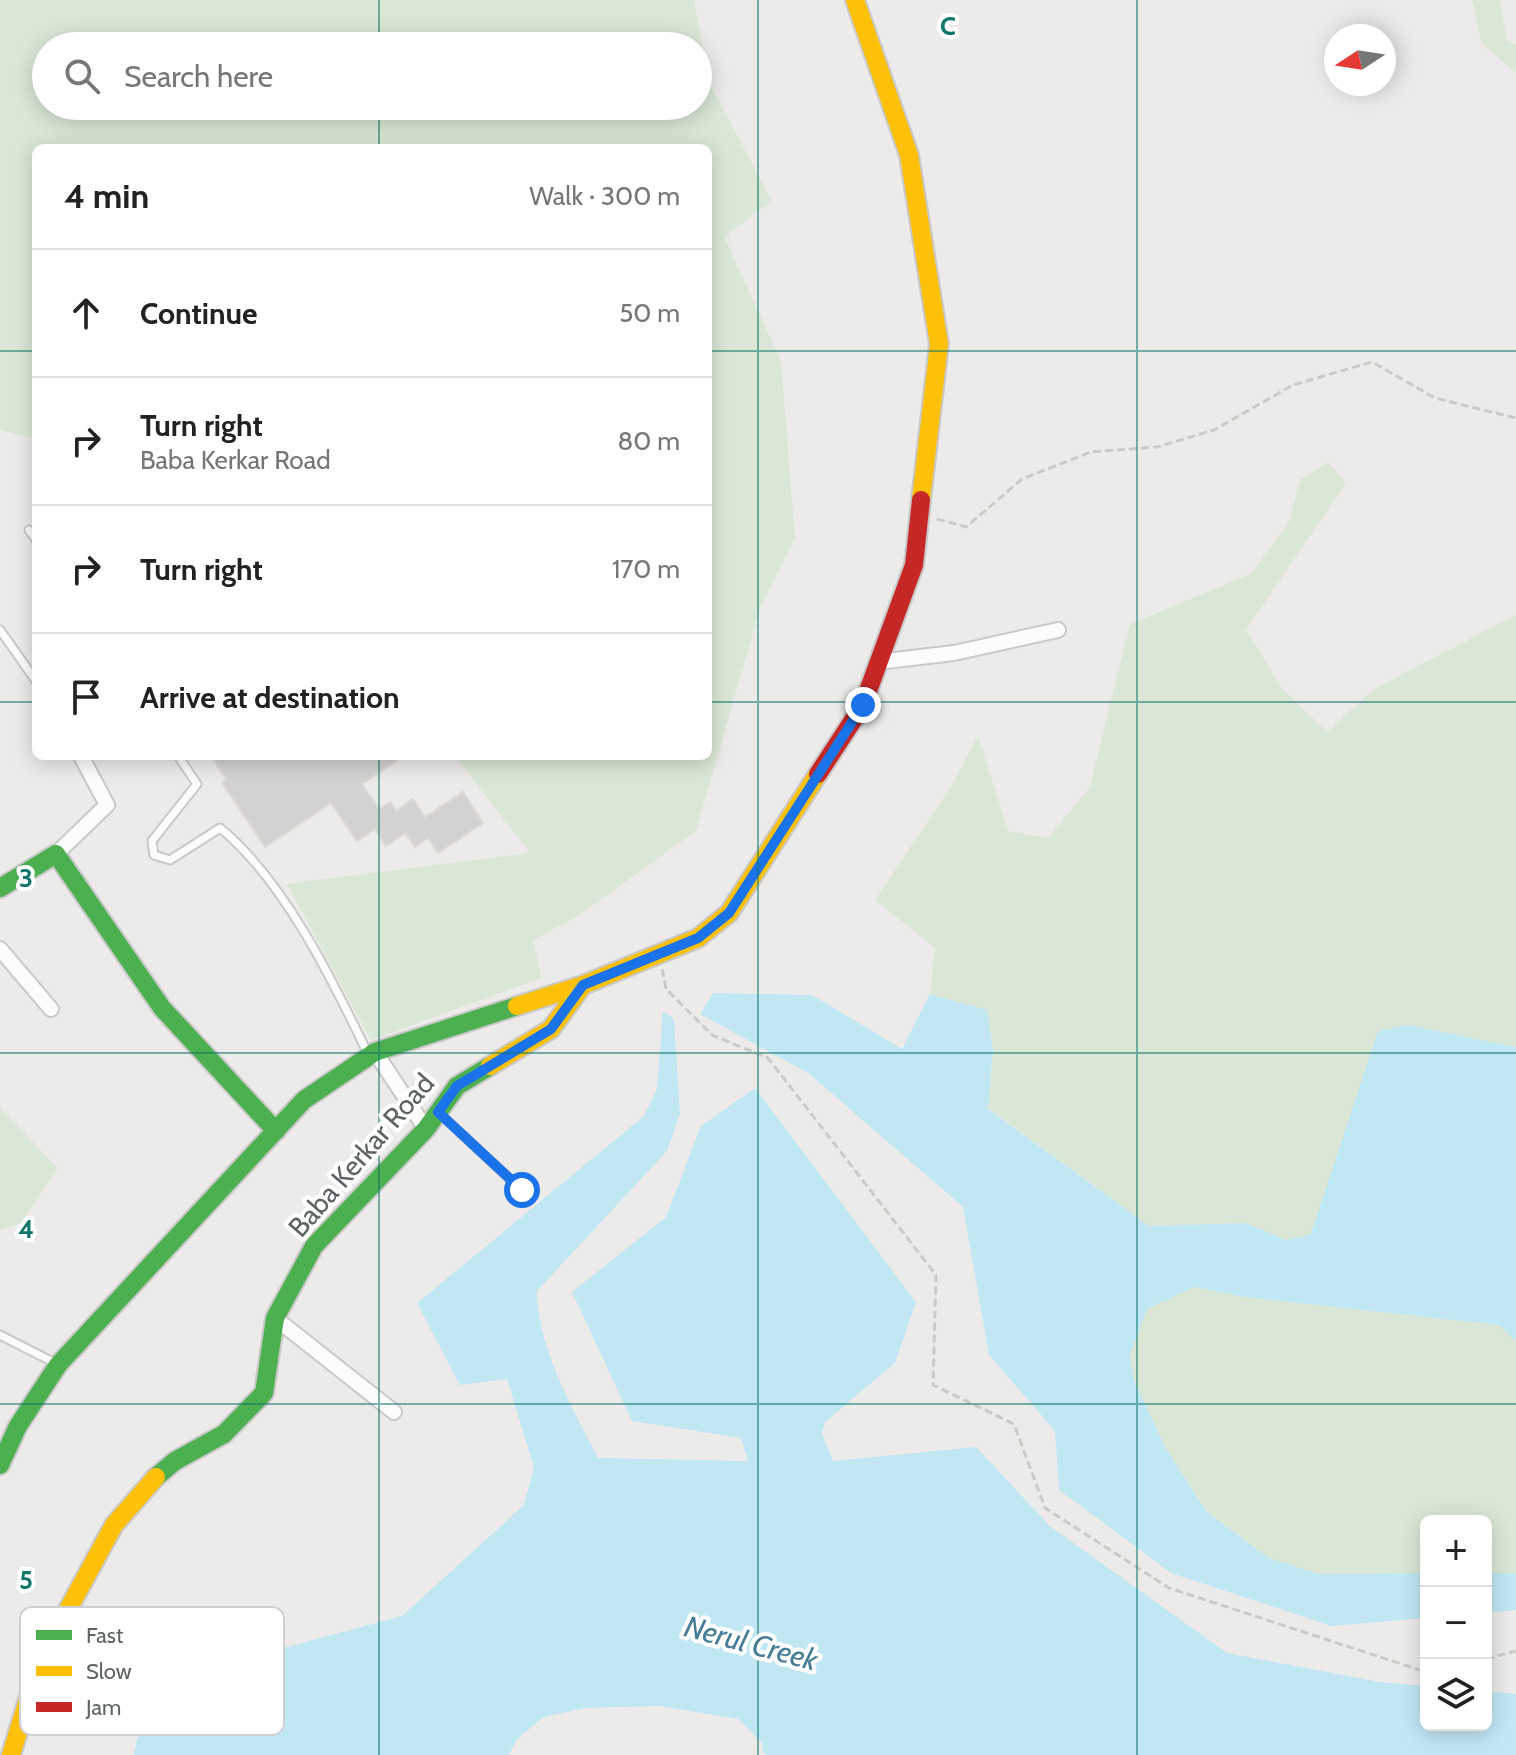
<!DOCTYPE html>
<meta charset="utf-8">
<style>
body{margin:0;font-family:Cabin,sans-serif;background:#f6f6f6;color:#222}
.controls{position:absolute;right:24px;bottom:24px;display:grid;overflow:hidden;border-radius:12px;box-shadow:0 4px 20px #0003}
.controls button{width:72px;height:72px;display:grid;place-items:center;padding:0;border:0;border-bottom:2px solid #e0e0e0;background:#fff;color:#222;font:40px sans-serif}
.compass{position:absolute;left:1324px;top:24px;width:72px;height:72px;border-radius:50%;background:#fff;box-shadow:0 4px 20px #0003;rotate:258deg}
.stop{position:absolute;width:24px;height:24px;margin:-18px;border:6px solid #1a73e8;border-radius:50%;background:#fff}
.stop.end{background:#1a73e8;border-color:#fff;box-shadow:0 2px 8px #0008}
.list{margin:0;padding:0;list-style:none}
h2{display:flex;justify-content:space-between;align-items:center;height:104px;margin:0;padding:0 32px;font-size:34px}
h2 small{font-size:26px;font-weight:400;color:#767676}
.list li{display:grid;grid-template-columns:52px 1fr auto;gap:24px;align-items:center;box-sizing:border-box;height:128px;padding:0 32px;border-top:2px solid #e0e0e0}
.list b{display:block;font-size:30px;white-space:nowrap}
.list p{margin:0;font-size:26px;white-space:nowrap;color:#767676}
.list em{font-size:26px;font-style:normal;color:#767676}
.icon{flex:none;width:44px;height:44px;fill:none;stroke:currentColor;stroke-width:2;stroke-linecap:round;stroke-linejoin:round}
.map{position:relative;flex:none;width:1516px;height:1755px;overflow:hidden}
.search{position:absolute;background:#fff;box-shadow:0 4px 20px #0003;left:32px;top:32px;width:680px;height:88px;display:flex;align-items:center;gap:20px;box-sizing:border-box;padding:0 28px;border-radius:44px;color:#767676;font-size:30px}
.panel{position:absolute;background:#fff;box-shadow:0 4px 20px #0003;left:32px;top:144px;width:680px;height:616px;border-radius:12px}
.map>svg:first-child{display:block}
.green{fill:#dae7d6;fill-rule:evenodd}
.water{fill:#c1e7f3}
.building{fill:#d4d2d1;stroke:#dcdad8;stroke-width:2}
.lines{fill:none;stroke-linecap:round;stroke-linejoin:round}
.lane-casing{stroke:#cac9c8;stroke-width:11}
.street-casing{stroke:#cac9c8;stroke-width:18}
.fast-casing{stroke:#c9c9c9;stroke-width:22}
.slow-casing{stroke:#c9c9c9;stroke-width:22}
.jam-casing{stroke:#c9c9c9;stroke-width:22}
.path{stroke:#c8ccc9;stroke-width:3;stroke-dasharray:8 4;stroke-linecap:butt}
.lane{stroke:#fcfcfc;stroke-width:7}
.street{stroke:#fcfcfc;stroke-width:14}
.fast{stroke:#4caf50;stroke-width:18}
.slow{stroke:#ffc107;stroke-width:18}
.jam{stroke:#c62828;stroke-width:18}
.route{stroke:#1a73e8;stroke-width:10}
.grid{fill:none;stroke:#0f766e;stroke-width:2;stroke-opacity:0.55}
.labels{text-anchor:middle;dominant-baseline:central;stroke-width:8;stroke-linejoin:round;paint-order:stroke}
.street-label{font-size:28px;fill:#5e6365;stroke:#fff}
.water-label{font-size:30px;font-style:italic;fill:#457d97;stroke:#fff}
.key{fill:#fff;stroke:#cfd0d1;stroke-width:2}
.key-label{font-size:22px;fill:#5e6365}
.grid-label{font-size:26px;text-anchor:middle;font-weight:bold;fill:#0f766e;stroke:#fff;stroke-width:8;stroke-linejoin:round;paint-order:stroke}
</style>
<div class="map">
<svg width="1516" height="1755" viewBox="0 0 1516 1755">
<rect width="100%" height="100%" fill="#edebe9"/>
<!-- green -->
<path class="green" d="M0,0H694L709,82L772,201L724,237L781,361L795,539L761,605L696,831L578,916L533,940L541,978L371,1040L287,884L530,853L455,756H708V148H36V439L0,430ZM46,46H698V106H46Z
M1472,0H1500L1507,41L1516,45V73L1482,44Z
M1328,462L1346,483L1246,630L1282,688L1327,732L1374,689L1516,615V1047L1408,1025L1378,1031L1311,1235L1286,1240L1246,1223L1149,1226L988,1108L993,1050L987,1010L930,994L935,948L875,900L952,785L978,736L1008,831L1048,838L1090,787L1130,624L1251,574L1289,522L1300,480Z
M0,1108L58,1168L21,1223L0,1230Z
M1194,1287L1245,1297L1499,1325L1516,1342V1573H1486V1521H1426V1573L1318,1574L1269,1558L1206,1510L1165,1447L1134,1381L1130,1355L1147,1308Z"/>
<!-- water -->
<path class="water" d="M713,993L812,995L902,1049L930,994L987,1010L993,1050L988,1109L1149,1226L1246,1223L1286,1240L1311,1234L1378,1031L1408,1025L1516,1047V1342L1499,1325L1245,1297L1194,1287L1147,1309L1130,1355L1134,1381L1165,1447L1206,1511L1269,1558L1318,1574L1426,1573V1618L1331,1626L1171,1573L1059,1490L1055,1431L989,1355L963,1207L808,1073L700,1014Z
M663,1011L674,1019L680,1114L667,1151L537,1291C538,1349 572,1407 598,1458L748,1461L741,1438L632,1421L572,1292L666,1217L701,1126L755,1088L916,1302L895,1363L825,1422L822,1434L833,1461L976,1447L1051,1527L1227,1653L1380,1682L1426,1686V1725H1486V1691L1516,1694V1755H769L764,1754L762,1743L738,1719L659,1706L585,1708L544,1717L517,1739L509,1755H134L142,1714L261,1654L402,1616L524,1505L534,1467L507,1379L460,1385L417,1303L644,1116L657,1089Z
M1486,1573H1516V1610L1486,1613Z"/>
<!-- building -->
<path class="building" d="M211,756H404L362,784L379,809L390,802L396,811L413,799L425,817L463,792L483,823L438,853L428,838L415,847L405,833L386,846L375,829L357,841L331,803L265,847L222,783L226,779Z"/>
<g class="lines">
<!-- lane casing -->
<g class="lane-casing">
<path id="lane" d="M29,530L36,540
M0,630L36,681
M178,756L197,784L152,841L154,855L170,860L220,828C283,879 332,979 367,1052
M440,1114L522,1190
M0,1335L57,1364"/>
</g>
<!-- street casing -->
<g class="street-casing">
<path id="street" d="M878,662L954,653L1058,630
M56,854L107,805L81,756
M0,949L51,1009
M375,1052L426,1129
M275,1318L394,1412"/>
</g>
<!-- fast casing -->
<g class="fast-casing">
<path id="fast" d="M0,888L56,854L162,1008L276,1131
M0,1465L18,1426L58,1365L304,1100L375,1052L517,1006
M156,1477L175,1461L224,1434L264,1393L275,1318L314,1246L426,1129L457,1086L490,1066"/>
</g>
<!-- slow casing -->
<g class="slow-casing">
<path id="slow" d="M855,0L909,155L939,344L921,500
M517,1006L583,985L698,938L729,913L818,774
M490,1066L551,1029L583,985
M11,1755L40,1661L114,1525L156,1477"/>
</g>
<!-- jam casing -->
<g class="jam-casing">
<path id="jam" d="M818,774L863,705L914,565L921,500"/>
</g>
<!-- path -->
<path class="path" d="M937,519L966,527L1022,479L1091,452L1157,447L1214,430L1293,385L1372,362L1435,398L1516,418
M662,969L666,989L712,1035L768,1058L936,1275L933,1385L1014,1424L1045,1508L1169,1588L1426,1672
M1486,1659L1516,1651"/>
<!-- lane -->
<use href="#lane" class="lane"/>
<!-- street -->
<use href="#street" class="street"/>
<!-- fast -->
<use href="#fast" class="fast"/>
<!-- slow -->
<use href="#slow" class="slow"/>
<!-- jam -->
<use href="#jam" class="jam"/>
</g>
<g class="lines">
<!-- route -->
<path class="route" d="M522,1190L438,1112L457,1086L551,1029L583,985L698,938L729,913L863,705"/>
</g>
<!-- grid -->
<path class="grid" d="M379,0V46M758,0V1755M1137,0V1755M379,106V148M0,351H36M708,351H1516M0,702H36M708,702H1516M379,756V1755M0,1053H1516M0,1404H1516"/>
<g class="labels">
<!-- street labels -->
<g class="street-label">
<text transform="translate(361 1155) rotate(-49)">Baba Kerkar Road</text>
</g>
<!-- water labels -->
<g class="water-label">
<text transform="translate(751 1643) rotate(15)">Nerul Creek</text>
</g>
</g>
<!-- legend -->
<rect x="20" y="1607" width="264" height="128" rx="12" class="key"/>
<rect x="36" y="1630" width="36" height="10" fill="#4caf50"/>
<rect x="36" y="1666" width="36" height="10" fill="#ffc107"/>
<rect x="36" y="1702" width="36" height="10" fill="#c62828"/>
<g class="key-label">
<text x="86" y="1643">Fast</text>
<text x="86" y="1679">Slow</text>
<text x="86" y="1715">Jam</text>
</g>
<g class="grid-label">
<text x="948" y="35">C</text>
<text x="26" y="887">3</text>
<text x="26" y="1238">4</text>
<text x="26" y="1589">5</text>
</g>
</svg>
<div class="controls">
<button>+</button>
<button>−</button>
<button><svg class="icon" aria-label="layers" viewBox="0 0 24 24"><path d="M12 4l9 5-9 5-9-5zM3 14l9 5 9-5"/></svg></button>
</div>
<svg class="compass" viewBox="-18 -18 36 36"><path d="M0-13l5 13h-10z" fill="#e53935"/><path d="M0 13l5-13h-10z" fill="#767676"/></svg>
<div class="stop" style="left:522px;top:1190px"></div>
<div class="stop end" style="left:863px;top:705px"></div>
<div class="search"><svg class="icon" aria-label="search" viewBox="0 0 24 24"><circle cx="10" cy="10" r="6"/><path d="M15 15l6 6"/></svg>Search here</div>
<section class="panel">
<h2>4 min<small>Walk · 300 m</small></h2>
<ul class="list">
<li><svg class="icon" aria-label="ahead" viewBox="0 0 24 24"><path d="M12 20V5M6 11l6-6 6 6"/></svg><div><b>Continue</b></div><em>50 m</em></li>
<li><svg class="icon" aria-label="right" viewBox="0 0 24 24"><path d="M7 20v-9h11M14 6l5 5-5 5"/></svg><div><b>Turn right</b><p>Baba Kerkar Road</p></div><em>80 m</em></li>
<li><svg class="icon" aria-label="right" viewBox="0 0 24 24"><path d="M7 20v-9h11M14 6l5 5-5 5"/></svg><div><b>Turn right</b></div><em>170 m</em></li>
<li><svg class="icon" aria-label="arrive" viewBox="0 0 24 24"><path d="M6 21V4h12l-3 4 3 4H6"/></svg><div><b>Arrive at destination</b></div></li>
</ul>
</section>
</div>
